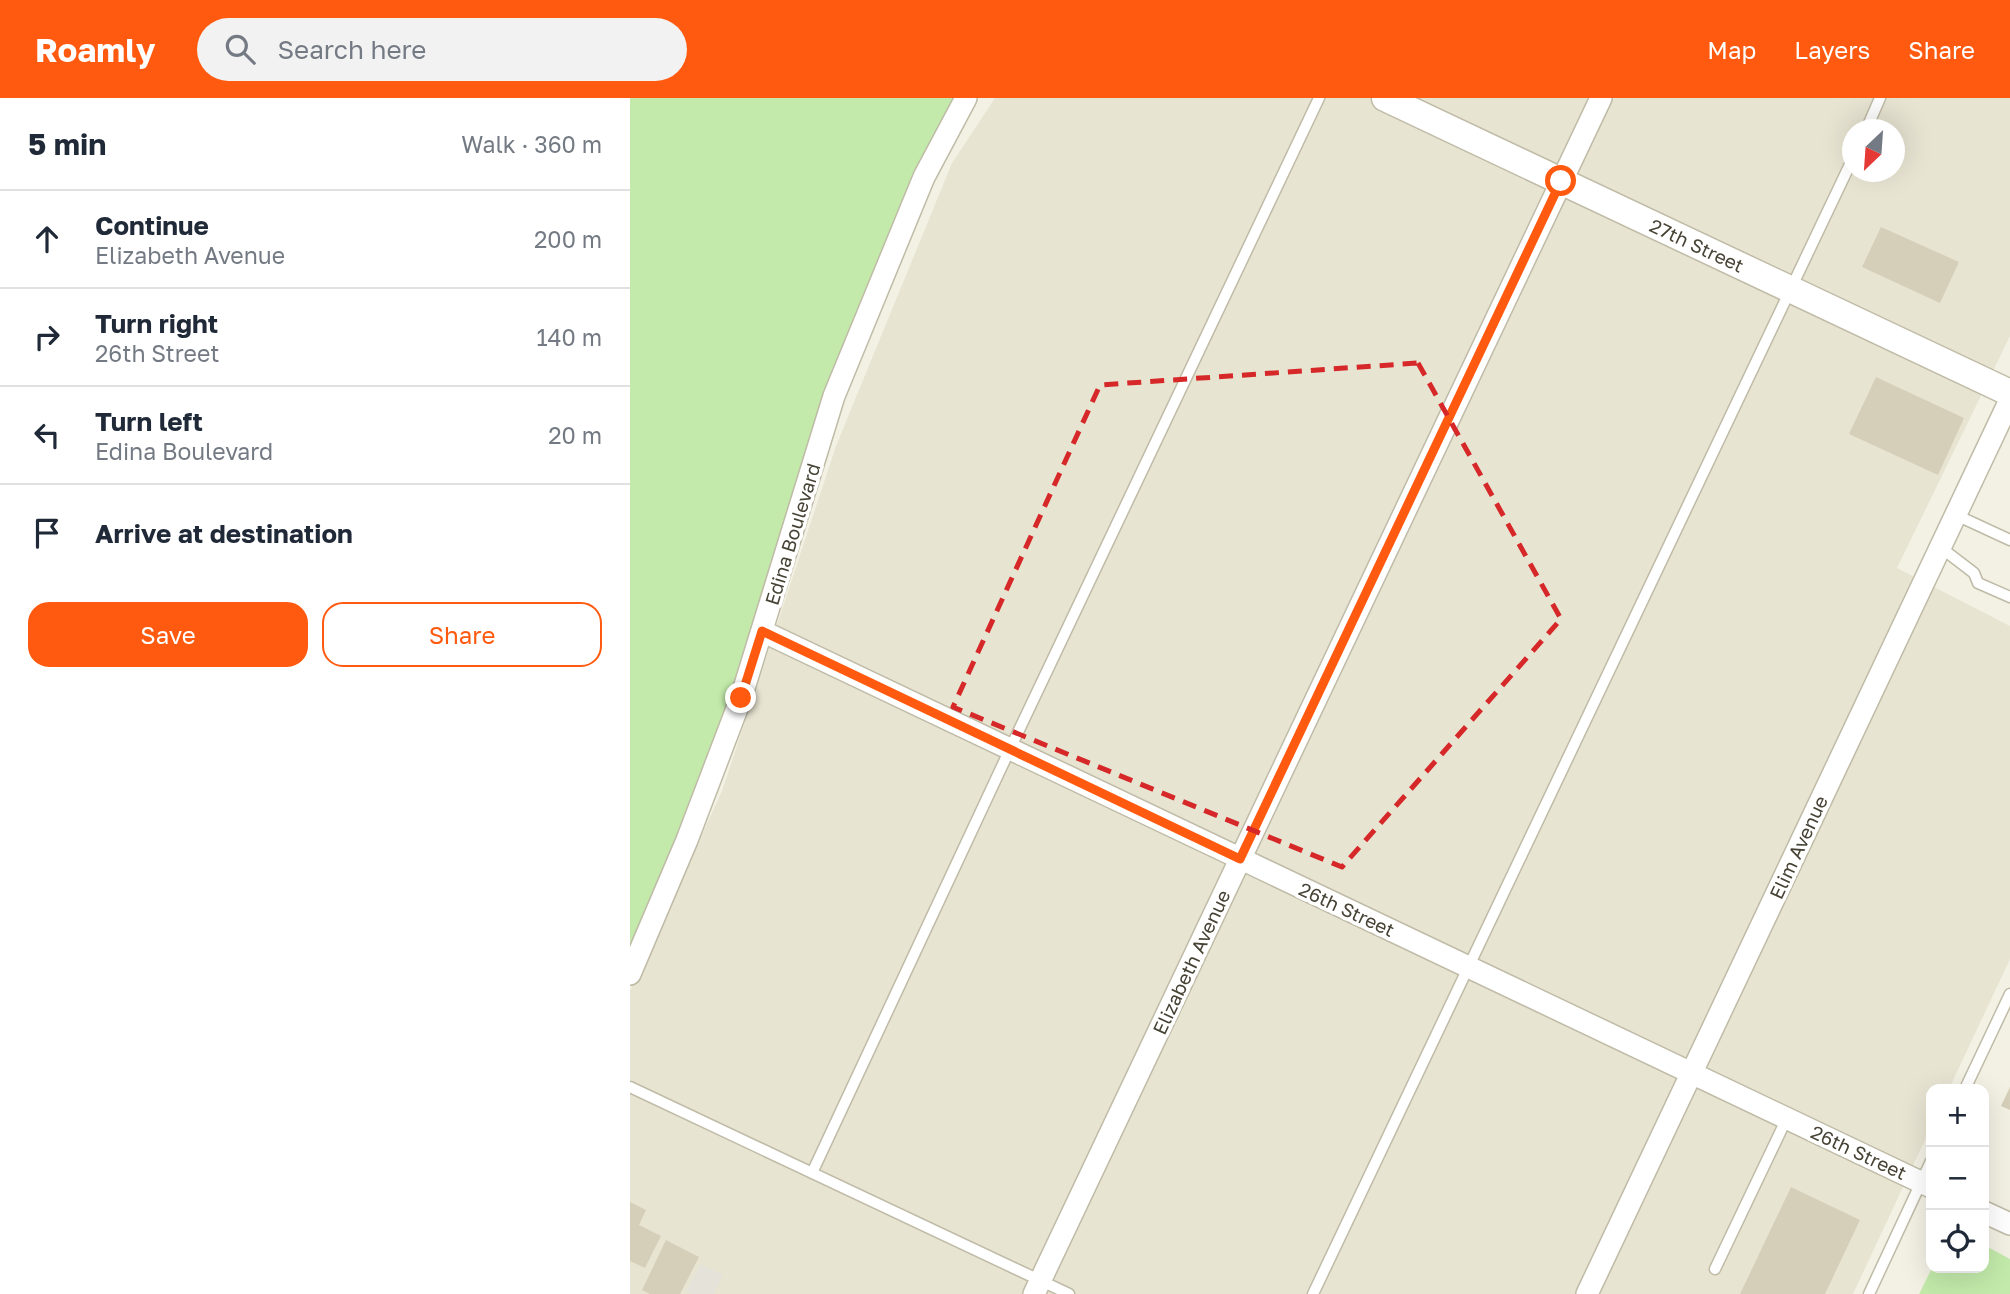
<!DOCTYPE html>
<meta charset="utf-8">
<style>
body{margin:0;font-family:"Golos Text",sans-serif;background:#f2f2f3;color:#1f2937}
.controls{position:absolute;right:21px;bottom:21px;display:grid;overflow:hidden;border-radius:14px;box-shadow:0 7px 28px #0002}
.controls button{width:63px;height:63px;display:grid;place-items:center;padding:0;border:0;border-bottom:2px solid #e0e1e3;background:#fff;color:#1f2937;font:35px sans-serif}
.compass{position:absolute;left:1212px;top:21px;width:63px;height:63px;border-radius:50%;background:#fff;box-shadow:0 7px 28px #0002;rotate:205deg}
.stop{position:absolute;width:21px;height:21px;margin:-16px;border:5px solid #ff5a0f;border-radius:50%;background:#fff}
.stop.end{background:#ff5a0f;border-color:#fff;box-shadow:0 2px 7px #0008}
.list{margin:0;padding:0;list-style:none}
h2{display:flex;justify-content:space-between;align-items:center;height:91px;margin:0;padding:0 28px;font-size:30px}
h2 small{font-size:23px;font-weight:400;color:#747a83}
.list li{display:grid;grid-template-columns:46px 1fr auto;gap:21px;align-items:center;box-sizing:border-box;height:98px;padding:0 28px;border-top:2px solid #e0e1e3}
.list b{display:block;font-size:26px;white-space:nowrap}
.list p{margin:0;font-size:23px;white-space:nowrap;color:#747a83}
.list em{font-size:23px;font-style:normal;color:#747a83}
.actions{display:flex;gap:14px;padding:21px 28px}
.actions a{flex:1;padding:16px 0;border:2px solid #ff5a0f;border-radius:21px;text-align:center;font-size:24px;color:#ff5a0f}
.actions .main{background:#ff5a0f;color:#fff}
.icon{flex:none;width:38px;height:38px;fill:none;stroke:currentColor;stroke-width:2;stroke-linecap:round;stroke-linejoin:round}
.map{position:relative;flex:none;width:1380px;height:1196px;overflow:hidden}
header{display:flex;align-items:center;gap:42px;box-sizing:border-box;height:98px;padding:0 35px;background:#ff5a0f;color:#fff}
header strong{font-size:33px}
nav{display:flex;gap:38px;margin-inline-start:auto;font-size:24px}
.search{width:490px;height:63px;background:#f2f2f3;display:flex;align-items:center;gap:18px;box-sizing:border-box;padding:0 24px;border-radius:38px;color:#747a83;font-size:26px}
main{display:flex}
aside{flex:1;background:#fff}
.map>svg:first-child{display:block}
.residential{fill:#e8e4d2;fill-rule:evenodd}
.industrial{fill:#e5e2d9}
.green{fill:#c3eaaa}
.building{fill:#d5cfb9}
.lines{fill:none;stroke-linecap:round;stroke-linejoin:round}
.service-casing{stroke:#bfbba6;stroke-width:13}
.minor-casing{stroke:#bfbba6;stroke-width:24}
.tertiary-casing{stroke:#bfbba6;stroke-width:29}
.service{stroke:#fff;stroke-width:10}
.minor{stroke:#fff;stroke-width:21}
.tertiary{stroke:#fff;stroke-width:26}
.route{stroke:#ff5a0f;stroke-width:9}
.marked{fill:none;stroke:#d62828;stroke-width:5;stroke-dasharray:14 9;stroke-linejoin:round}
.labels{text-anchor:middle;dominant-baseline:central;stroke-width:7;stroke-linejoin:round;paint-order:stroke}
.street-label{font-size:19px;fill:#464234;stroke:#fff}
</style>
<header>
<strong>Roamly</strong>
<div class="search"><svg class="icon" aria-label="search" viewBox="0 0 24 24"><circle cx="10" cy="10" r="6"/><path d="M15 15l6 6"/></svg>Search here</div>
<nav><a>Map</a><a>Layers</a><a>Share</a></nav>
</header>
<main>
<aside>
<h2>5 min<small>Walk · 360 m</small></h2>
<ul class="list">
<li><svg class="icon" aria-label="ahead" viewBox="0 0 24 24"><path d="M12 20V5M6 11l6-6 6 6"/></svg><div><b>Continue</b><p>Elizabeth Avenue</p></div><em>200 m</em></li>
<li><svg class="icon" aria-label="right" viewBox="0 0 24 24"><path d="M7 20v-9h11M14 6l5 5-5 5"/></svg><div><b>Turn right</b><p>26th Street</p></div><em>140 m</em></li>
<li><svg class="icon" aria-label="left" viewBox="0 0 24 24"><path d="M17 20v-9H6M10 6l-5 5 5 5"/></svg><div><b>Turn left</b><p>Edina Boulevard</p></div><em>20 m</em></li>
<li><svg class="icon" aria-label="arrive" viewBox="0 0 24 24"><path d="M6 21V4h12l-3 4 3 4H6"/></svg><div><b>Arrive at destination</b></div></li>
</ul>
<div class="actions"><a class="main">Save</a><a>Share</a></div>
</aside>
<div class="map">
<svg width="1380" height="1196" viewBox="0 0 1380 1196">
<rect width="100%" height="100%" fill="#f3f1e4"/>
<!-- residential -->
<path class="residential" d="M365,0H1380V238L1267,470L1380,528V861L1319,991H1301V1029L1223,1196H0V893L92,693L206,348L322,65ZM1223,32H1265V74H1223Z"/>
<!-- industrial -->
<path class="industrial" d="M70,1166L93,1177L84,1196H61L56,1194Z"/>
<!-- green -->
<path class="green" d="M0,0H336L241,203L132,533L0,876Z
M1354,1147L1380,1161V1196H1289L1302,1170H1354Z"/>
<!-- building -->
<path class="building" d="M1251,129L1329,164L1310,205L1232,169Z
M1246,279L1334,320L1308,377L1219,336Z
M1380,989V1012L1371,1008Z
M1161,1089L1230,1122L1195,1196H1110Z
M0,1104L16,1112L9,1127L31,1138L15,1170L0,1163Z
M36,1142L69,1159L50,1196H20L12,1192Z"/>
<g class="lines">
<!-- service casing -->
<g class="service-casing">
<path id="service" d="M1236,32L1250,0
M1326,417L1380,442
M1310,449L1344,475L1348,485L1380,499
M0,989L439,1196
M1335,991L1380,896
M182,1075L380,651L689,0
M1085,1171L1157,1020
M683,1196L1223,60
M1239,1196L1301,1063"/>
</g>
<!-- minor casing -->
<g class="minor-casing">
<path id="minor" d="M132,533L1301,1089
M0,876L57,742L111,600L204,298L294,79L336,0
M1354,1114L1380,1126
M404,1196L971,0
M957,1196L1380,302"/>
</g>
<!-- tertiary casing -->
<g class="tertiary-casing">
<path id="tertiary" d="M755,0L1380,295"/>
</g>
<!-- service -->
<use href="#service" class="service"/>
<!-- minor -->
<use href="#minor" class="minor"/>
<!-- tertiary -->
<use href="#tertiary" class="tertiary"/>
</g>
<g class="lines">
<!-- route -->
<path class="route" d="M111,600L132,533L610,761L931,83"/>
</g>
<!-- marked area -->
<path class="marked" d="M788,265L931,521L712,769L323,609L470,287Z"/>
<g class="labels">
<!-- street labels -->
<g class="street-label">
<text transform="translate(1067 147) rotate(25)">27th Street</text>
<text transform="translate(162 436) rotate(-73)">Edina Boulevard</text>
<text transform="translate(1168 749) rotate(-65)">Elim Avenue</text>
<text transform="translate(717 811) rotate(25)">26th Street</text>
<text transform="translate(561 864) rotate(-65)">Elizabeth Avenue</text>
<text transform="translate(1229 1054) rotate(25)">26th Street</text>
</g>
</g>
</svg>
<div class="controls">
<button>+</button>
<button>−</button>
<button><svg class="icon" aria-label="locate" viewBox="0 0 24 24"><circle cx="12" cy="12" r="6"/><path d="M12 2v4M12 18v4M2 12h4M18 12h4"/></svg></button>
</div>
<svg class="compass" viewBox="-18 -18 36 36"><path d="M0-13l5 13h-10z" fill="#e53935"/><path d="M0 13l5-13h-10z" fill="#747a83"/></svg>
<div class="stop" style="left:931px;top:83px"></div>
<div class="stop end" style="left:111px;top:600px"></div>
</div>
</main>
